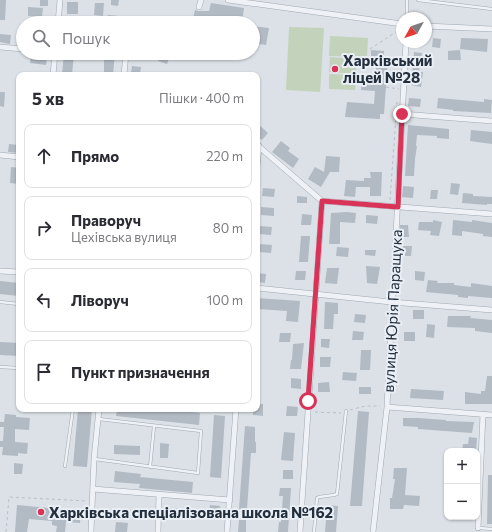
<!DOCTYPE html>
<html lang="uk">
<meta charset="utf-8">
<style>
body{margin:0;font-family:Commissioner,sans-serif;background:#f2f2f3;color:#2b2b33}
.controls{position:absolute;right:12px;bottom:12px;display:grid;overflow:hidden;border-radius:8px;box-shadow:0 1px 3px #0004}
.controls button{width:36px;height:36px;display:grid;place-items:center;padding:0;border:0;border-bottom:1px solid #e1e1e2;background:#fff;color:#2b2b33;font:20px sans-serif}
.compass{position:absolute;left:396px;top:12px;width:36px;height:36px;border-radius:50%;background:#fff;box-shadow:0 1px 3px #0004;rotate:230deg}
.stop{position:absolute;width:12px;height:12px;margin:-9px;border:3px solid #d93358;border-radius:50%;background:#fff}
.stop.end{background:#d93358;border-color:#fff;box-shadow:0 1px 4px #0008}
.list{margin:0;padding:0;list-style:none}
h2{display:flex;justify-content:space-between;align-items:center;height:52px;margin:0;padding:0 16px;font-size:17px}
h2 small{font-size:13px;font-weight:400;color:#7c7c81}
.list li{display:grid;grid-template-columns:26px 1fr auto;gap:12px;align-items:center;box-sizing:border-box;height:64px;margin:0 8px 8px;padding:0 8px;border:1px solid #e1e1e2;border-radius:8px}
.list b{display:block;font-size:15px;white-space:nowrap}
.list p{margin:0;font-size:13px;white-space:nowrap;color:#7c7c81}
.list em{font-size:13px;font-style:normal;color:#7c7c81}
.icon{flex:none;width:22px;height:22px;fill:none;stroke:currentColor;stroke-width:2;stroke-linecap:round;stroke-linejoin:round}
.map{position:relative;flex:none;width:492px;height:532px;overflow:hidden}
.search{position:absolute;background:#fff;box-shadow:0 1px 3px #0004;left:16px;top:16px;width:244px;height:44px;display:flex;align-items:center;gap:10px;box-sizing:border-box;padding:0 14px;border-radius:22px;color:#7c7c81;font-size:15px}
.panel{position:absolute;background:#fff;box-shadow:0 1px 3px #0004;left:16px;top:72px;width:244px;height:340px;border-radius:8px}
.map>svg:first-child{display:block}
.green{fill:#c3d2bb}
.building{fill:#b2bac4}
.lines{fill:none;stroke-linecap:round;stroke-linejoin:round}
.lane-casing{stroke:#a0a8b1;stroke-width:3.5}
.street-casing{stroke:#a0a8b1;stroke-width:6}
.path{stroke:#b9bfc5;stroke-width:1;stroke-dasharray:3 3;stroke-linecap:butt}
.lane{stroke:#eef1f5;stroke-width:2.5}
.street{stroke:#eef1f5;stroke-width:5}
.route{stroke:#d93358;stroke-width:5}
.poi-dot{fill:#d93358;stroke:#eaeff5;stroke-width:1.5}
.labels{text-anchor:middle;dominant-baseline:central;stroke-width:4;stroke-linejoin:round;paint-order:stroke}
.poi-label{font-size:15px;font-weight:bold;fill:#242f3e;stroke:#eaeff5;text-anchor:start}
.street-label{font-size:15px;fill:#242f3e;stroke:#eaeff5}
</style>
<div class="map">
<svg width="492" height="532" viewBox="0 0 492 532">
<rect width="100%" height="100%" fill="#dbe1e7"/>
<!-- green -->
<path class="green" d="M289,27L324,28L320,92L286,90Z
M330,36L368,38L367,57L329,56Z
M330,57L357,59L356,74L329,72Z
M329,74L356,75L355,90L329,89Z"/>
<!-- building -->
<path class="building" d="M0,0H6L5,20H0Z
M40,0H48V6H40Z
M111,0H119L118,6L111,5Z
M67,2H78V14H67Z
M95,3H104L103,16L94,15Z
M211,3L244,8L242,23H231L209,20L208,23H192L195,10L198,11H209Z
M28,7L43,8L42,17L28,16Z
M108,15L118,16V23H107Z
M141,16L155,17L154,23H141Z
M253,26L269,28L266,45L253,43Z
M0,34L11,35L10,44L0,42Z
M433,38L441,39L440,48L432,47Z
M461,38L488,39L487,52L460,49Z
M371,50L384,51V58H388L384,114H380V119L345,117L347,102L374,104L375,91L361,90L362,76L376,77V62L371,61Z
M460,50L461,60H448V51Z
M414,52L422,53L419,72H423L421,87L411,85Z
M64,53H74L72,75H62Z
M104,53H115L113,75H104Z
M161,53L170,56L167,64L158,61Z
M31,55L47,56L46,65L30,63Z
M132,66L141,67L140,73H131Z
M0,92H5L4,107L0,106Z
M409,98L421,99L420,107L408,106Z
M438,98L484,102V99L492,100L491,113L453,111V110L437,108Z
M257,123L268,133L262,140L257,136Z
M408,125L449,129V139L437,138V136L417,135L416,146H417L415,159L414,176H405Z
M471,130L492,132V144L470,141Z
M281,141L290,148L288,151L299,159L293,168L272,152Z
M9,144L19,145V153L8,152Z
M326,156L340,157L339,172H330L321,187L308,179L315,167L324,172Z
M11,167L19,168V184L10,183Z
M370,172H382L381,196H370V187H356L355,197L344,196L346,180L364,181V178H371Z
M451,183L460,184L458,195L450,194Z
M403,186L414,187L413,198L402,197Z
M263,188L275,189L274,197L262,196Z
M431,190H438L437,199H430Z
M463,193L473,194V196L492,197V204H487V205L462,203Z
M297,196L307,197V203H297Z
M261,207L274,208V216L261,215Z
M347,212L356,213L355,223L340,222V244H329L331,213Z
M302,214L312,215L311,225H301Z
M366,215L378,216L377,224L366,223Z
M433,220L442,222L439,236L430,235L431,231L418,230L419,222H433Z
M453,220L472,222V220L492,223V237L483,236V234L462,231V236L452,235Z
M400,225H408L409,237H400Z
M259,226L272,227L271,235L259,234Z
M301,236H310L308,262H299Z
M259,244L272,245L271,253L259,252Z
M403,246H412L411,256H402Z
M337,247L349,248L348,257L336,256Z
M365,250H376L375,256L365,255Z
M366,266L380,267L377,284L367,283Z
M327,268H339L337,284L325,283Z
M296,271H306L305,280H295Z
M415,271L425,272L424,281L415,280Z
M257,273L266,274L265,283L257,282Z
M428,280L438,281L437,283H454V285L471,287V283L492,286V298L468,296V298L458,297V295L426,292Z
M0,281L19,283V296L0,294Z
M257,298L300,301L298,322L286,321L287,311L257,309Z
M325,302L338,303V314H334L333,329H324Z
M413,310H424V319H413Z
M355,314L366,315L365,323L354,322Z
M448,316H471L470,318L492,320V333L475,331V328L447,327Z
M427,324L435,325L434,338L426,337Z
M353,331L364,332L363,340H352Z
M404,332H415V341H404Z
M280,333H291L290,342H279Z
M321,339H330L329,348L321,347Z
M0,342L19,343V356L0,355Z
M304,343L301,369H290L291,360H292L293,344Z
M361,350H371L370,370H360Z
M320,357H331L330,367H320Z
M343,372L357,373L356,381L342,380Z
M487,376H492V404H465V392L481,394V391H485Z
M291,378L301,379V389L291,388Z
M329,382L330,392H318V383Z
M359,387H371V394H359Z
M411,389L444,391L443,400L410,398Z
M257,404H263V416L253,415V409H257Z
M287,406L298,407L297,416H286Z
M78,409H92L87,467L73,466Z
M117,409H165L200,413L199,425L116,416Z
M358,411L369,412L362,506H350Z
M5,414L16,415V417L30,418L29,430L15,429V442L28,443L27,454L18,453V456L2,455L3,447H0V441H3L4,427H0V422H4Z
M214,415L225,416L221,478L210,477Z
M403,418H418L446,420V421L474,422L472,433L418,429V427L403,426Z
M245,426L255,427V442H256V453H251L247,509H239Z
M284,432L295,433L293,461L281,460Z
M469,437L477,438L476,451H462L463,444H468Z
M160,443L169,444L168,458H160Z
M114,445L140,446V455L114,454Z
M14,463L23,464L22,474H14Z
M394,468H407L405,495L420,496L419,506L404,505L403,509H390V498H392L395,479H393Z
M283,470H293V479H283Z
M115,471L141,474L140,477L193,482L192,493L139,488L140,484L114,482Z
M488,475H492V524H487Z
M280,488H291L288,532H278L279,522H281L283,496H279Z
M17,505L81,511L80,523L66,522L65,532H56L57,526L52,525V521L29,519L27,532H15Z
M210,505L220,506L219,516L209,515Z
M327,505L338,506L336,532H325Z
M170,508L180,509V517H169Z
M239,520H246V532H238Z
M116,522L128,523L127,532H115Z"/>
<g class="lines">
<!-- lane casing -->
<g class="lane-casing">
<path id="lane" d="M418,0L492,9
M407,18V0
M0,302L19,304
M0,367L19,368
M95,459L198,473L201,431L99,419
M65,466L73,409
M150,467L154,426
M479,528L492,529
M314,532L317,498L319,497L334,495L337,494L346,411"/>
</g>
<!-- street casing -->
<g class="street-casing">
<path id="street" d="M228,0L402,24
M199,7L201,0
M58,23L60,0
M426,26L492,29
M0,47L23,49
M53,75L55,53
M124,75L126,53
M402,114L492,121
M257,145L322,201L492,214
M0,155L19,157
M257,167L259,146
M0,271L19,272
M257,288L391,302L492,310
M387,407L492,415
M93,489L230,500
M478,528L483,414
M91,532L94,459L99,409
M158,532L159,495
M227,532L236,409
M300,532L322,201
M373,532L387,407L406,42"/>
</g>
<!-- path -->
<path class="path" d="M401,39L402,30
M370,49L399,30
M386,87L399,89
M390,200L397,102
M350,410L365,406H380
M315,412L341,413
M6,532L9,497L87,501"/>
<!-- lane -->
<use href="#lane" class="lane"/>
<!-- street -->
<use href="#street" class="street"/>
</g>
<g class="lines">
<!-- route -->
<path class="route" d="M308,401L322,201L398,207L402,114"/>
</g>
<!-- markers -->
<g class="poi-dot">
<circle cx="335" cy="69" r="4"/>
<circle cx="41" cy="512" r="4"/>
</g>
<g class="labels">
<!-- poi labels -->
<g class="poi-label">
<text x="343" y="60">Харківський<tspan x="343" dy="17">ліцей №28</tspan></text>
<text x="49" y="512">Харківська спеціалізована школа №162</text>
</g>
<!-- street labels -->
<g class="street-label">
<text transform="translate(392 311) rotate(-87)">вулиця Юрія Паращука</text>
</g>
</g>
</svg>
<div class="controls">
<button>+</button>
<button>−</button>
</div>
<svg class="compass" viewBox="-18 -18 36 36"><path d="M0-13l5 13h-10z" fill="#e53935"/><path d="M0 13l5-13h-10z" fill="#7c7c81"/></svg>
<div class="stop" style="left:308px;top:401px"></div>
<div class="stop end" style="left:402px;top:114px"></div>
<div class="search"><svg class="icon" aria-label="search" viewBox="0 0 24 24"><circle cx="10" cy="10" r="6"/><path d="M15 15l6 6"/></svg>Пошук</div>
<section class="panel">
<h2>5 хв<small>Пішки · 400 m</small></h2>
<ul class="list">
<li><svg class="icon" aria-label="ahead" viewBox="0 0 24 24"><path d="M12 20V5M6 11l6-6 6 6"/></svg><div><b>Прямо</b></div><em>220 m</em></li>
<li><svg class="icon" aria-label="right" viewBox="0 0 24 24"><path d="M7 20v-9h11M14 6l5 5-5 5"/></svg><div><b>Праворуч</b><p>Цехівська вулиця</p></div><em>80 m</em></li>
<li><svg class="icon" aria-label="left" viewBox="0 0 24 24"><path d="M17 20v-9H6M10 6l-5 5 5 5"/></svg><div><b>Ліворуч</b></div><em>100 m</em></li>
<li><svg class="icon" aria-label="arrive" viewBox="0 0 24 24"><path d="M6 21V4h12l-3 4 3 4H6"/></svg><div><b>Пункт призначення</b></div></li>
</ul>
</section>
</div>
